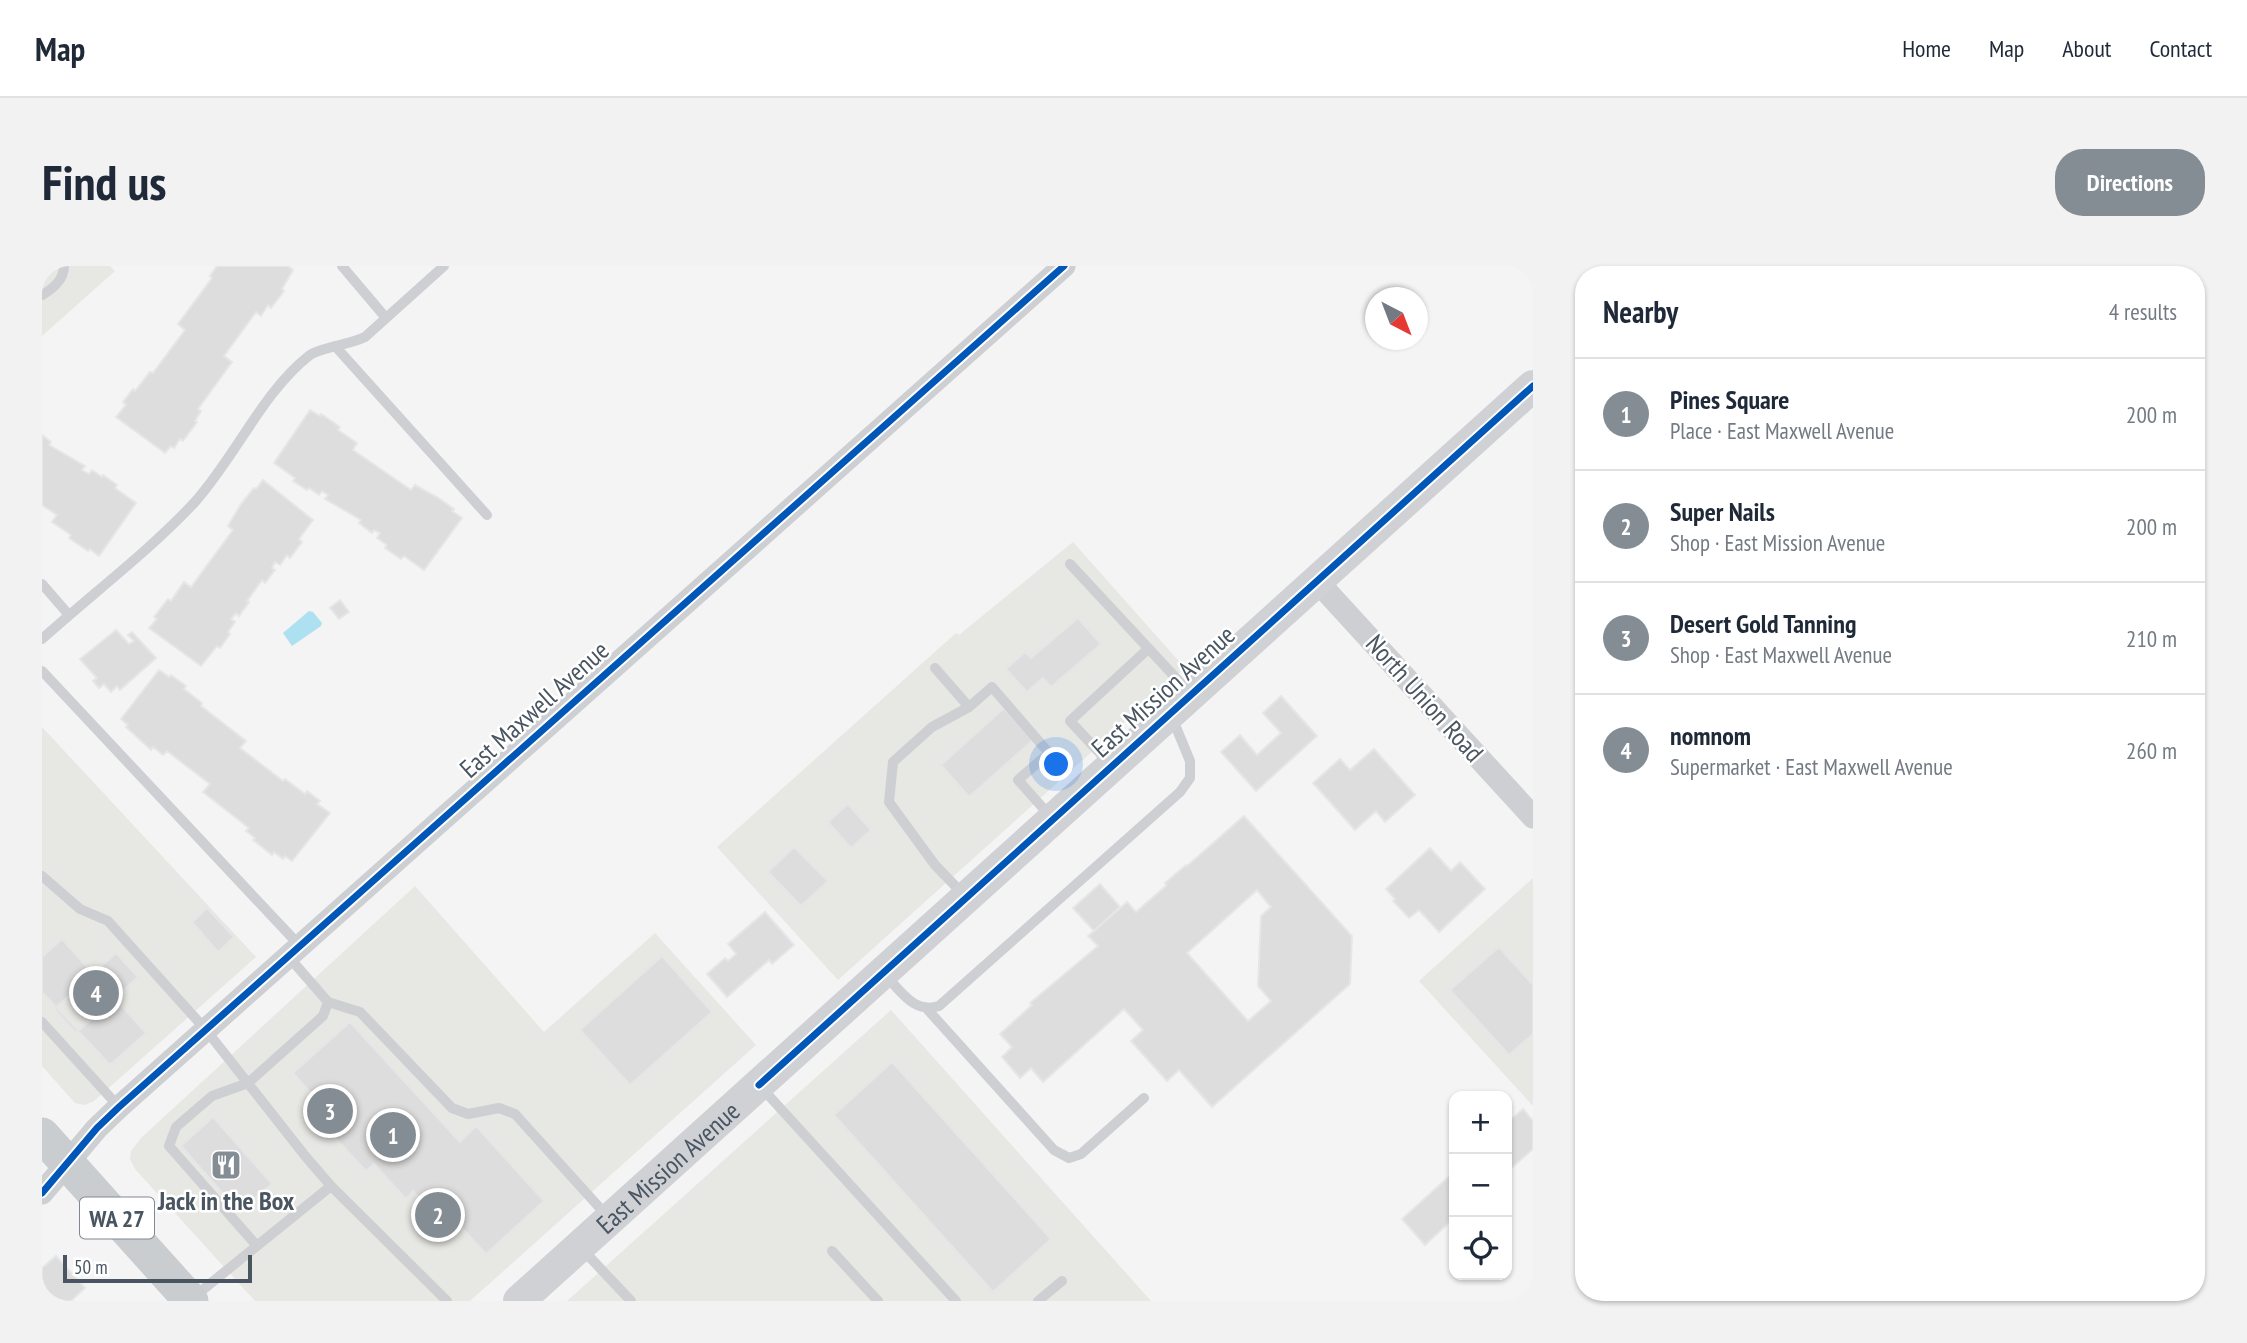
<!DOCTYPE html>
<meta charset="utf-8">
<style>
body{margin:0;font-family:"PT Sans Narrow",sans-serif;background:#f2f2f3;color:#1f2937}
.controls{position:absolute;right:21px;bottom:21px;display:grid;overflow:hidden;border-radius:14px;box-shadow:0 2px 5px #0004}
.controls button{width:63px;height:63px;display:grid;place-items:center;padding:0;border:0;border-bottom:2px solid #e0e1e3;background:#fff;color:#1f2937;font:35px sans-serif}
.compass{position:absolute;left:1323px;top:21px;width:63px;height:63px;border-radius:50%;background:#fff;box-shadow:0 2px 5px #0004;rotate:138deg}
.scale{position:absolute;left:21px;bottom:18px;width:189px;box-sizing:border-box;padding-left:7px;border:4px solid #495561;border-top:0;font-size:19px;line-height:24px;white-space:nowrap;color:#495561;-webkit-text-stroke:5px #fff;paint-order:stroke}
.you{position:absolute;left:1015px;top:499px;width:24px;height:24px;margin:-18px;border:5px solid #fff;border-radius:50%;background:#1a73e8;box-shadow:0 0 0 10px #1a73e833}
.badge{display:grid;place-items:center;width:46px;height:46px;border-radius:50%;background:#858d94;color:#fff;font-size:23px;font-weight:700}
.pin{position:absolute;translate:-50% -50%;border:4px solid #fff;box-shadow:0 2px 7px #0006}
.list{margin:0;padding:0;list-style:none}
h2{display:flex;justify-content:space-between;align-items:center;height:91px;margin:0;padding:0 28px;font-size:30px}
h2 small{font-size:23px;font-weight:400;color:#747a83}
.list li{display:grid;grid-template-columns:46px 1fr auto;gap:21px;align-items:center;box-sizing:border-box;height:112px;padding:0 28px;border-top:2px solid #e0e1e3}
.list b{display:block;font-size:26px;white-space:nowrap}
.list p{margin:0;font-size:23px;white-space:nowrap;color:#747a83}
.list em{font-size:23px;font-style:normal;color:#747a83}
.icon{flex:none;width:38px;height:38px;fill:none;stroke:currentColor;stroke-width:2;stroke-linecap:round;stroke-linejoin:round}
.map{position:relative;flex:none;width:1491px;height:1035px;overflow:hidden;border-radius:28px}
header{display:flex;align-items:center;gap:42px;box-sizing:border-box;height:98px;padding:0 35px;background:#fff;border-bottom:2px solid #e0e1e3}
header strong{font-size:33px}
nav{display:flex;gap:38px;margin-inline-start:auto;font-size:24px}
.intro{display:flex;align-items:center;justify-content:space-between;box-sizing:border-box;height:168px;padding:0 42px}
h1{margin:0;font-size:49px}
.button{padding:18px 32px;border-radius:28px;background:#858d94;color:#fff;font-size:24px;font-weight:700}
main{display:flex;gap:42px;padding:0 42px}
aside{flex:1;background:#fff;border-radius:28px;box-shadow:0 2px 5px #0004}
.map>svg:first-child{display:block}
.commercial{fill:#e7e7e3}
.water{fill:#ade0f0}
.building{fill:#ddddde;stroke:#e5e6e7;stroke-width:2;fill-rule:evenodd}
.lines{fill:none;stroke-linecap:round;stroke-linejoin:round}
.lane{stroke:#cdcfd2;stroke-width:10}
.street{stroke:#cdcfd2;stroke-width:23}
.secondary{stroke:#cfd1d5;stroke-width:32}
.primary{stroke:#cacdd0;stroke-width:35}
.cycleway-casing{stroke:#fff;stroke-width:11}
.cycleway{stroke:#0057b8;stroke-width:7}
.labels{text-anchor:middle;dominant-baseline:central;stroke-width:5;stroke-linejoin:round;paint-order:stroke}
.shield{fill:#fff;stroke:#808890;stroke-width:2}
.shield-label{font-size:24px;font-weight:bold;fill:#495561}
.street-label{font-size:26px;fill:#495561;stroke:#fff}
.poi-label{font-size:26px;font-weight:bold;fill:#495561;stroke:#fff}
</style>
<header>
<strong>Map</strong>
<nav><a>Home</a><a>Map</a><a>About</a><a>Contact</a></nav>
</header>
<div class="intro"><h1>Find us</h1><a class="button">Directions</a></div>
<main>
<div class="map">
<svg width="1491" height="1035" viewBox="0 0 1491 1035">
<rect width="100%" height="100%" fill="#f4f4f4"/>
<!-- commercial -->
<path class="commercial" d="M0,0H68L73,5L0,70Z
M1031,276L1143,402L796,714L675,581L914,367L917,369Z
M0,461L214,691L52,835L43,839L33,837L0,800Z
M1491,612V840L1377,715Z
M373,620L502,766L613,667L714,779L428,1035H213L93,903L88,893L89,885L99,872Z
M849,744L1109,1035H525Z"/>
<!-- water -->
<path class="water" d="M267,345L271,346L280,357L279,360L250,380L241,367Z"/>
<!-- building -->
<path class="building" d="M175,0H246L251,4L240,23L242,25L229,42L226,39L219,50L214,46L182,90L190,96L156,143L159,145L153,155L155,156L141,175L138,173L132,182L129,180L123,187L74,151L84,139L81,136L91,123L93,125L108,106L111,107L143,64L136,58L170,12L168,10Z
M268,144L278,150L279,148L298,161L296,164L315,177L311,184L369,224L373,219L395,231L412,243L410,245L420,252L382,304L362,290L359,293L343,282L345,279L335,272L338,267L332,264L330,267L317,257L319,254L283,233L286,229L280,225L277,229L267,222L265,224L251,215L253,212L232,197Z
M0,169L9,176L7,179L43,200L40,204L47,208L50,204L60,211L61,209L75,219L73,222L94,237L57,290L48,283L46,285L27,272L29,269L10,256L15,249L0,239Z
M221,214L271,254L257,273L260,276L248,292L245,289L238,299L233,296L230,302L233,304L223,317L220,314L205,335L207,336L197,350L194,347L189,353L193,356L186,366L188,368L178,382L175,380L159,400L107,362L115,353L112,351L126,333L129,335L142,316L149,321L191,264L186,260L199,238L212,222L214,223Z
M298,334L307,346L297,353L288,342Z
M1036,352L1059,378L1009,421L1001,412L985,426L964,403L983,386L989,392Z
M74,364L87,378L92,375L86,369L90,366L114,392L78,424L75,420L69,426L62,418L57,422L51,415L55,412L38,393Z
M117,404L127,411L129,409L144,420L142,423L160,437L159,440L204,475L198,482L241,515L243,513L263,528L265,525L278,535L275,538L288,547L250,595L243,590L241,593L232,586L230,589L211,574L213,572L204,565L207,562L161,526L168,518L125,485L121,489L111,481L109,484L84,461L86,459L79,453Z
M1239,430L1275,470L1214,525L1179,486L1198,469L1215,489L1239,467L1221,447Z
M962,442L991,474L927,531L899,499Z
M1332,483L1373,529L1343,556L1334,545L1313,564L1271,517L1298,493L1308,504Z
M806,538L829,564L809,582L786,556Z
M1202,550L1310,670L1308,718L1170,841L1137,804L1125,815L1089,775L1101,764L1082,743L1001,816L989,802L978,812L960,791L970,781L958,768L990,739L988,737L1056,680L1046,670L1085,636L1094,646L1125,619L1123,617L1144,599L1145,600ZM1215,624L1229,641L1219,650L1216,720L1229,735L1206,755L1145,687Z
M752,581L786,615L759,640L726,606Z
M1388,582L1409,605L1418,596L1443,623L1397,666L1377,644L1367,652L1351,635L1353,633L1344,623Z
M1058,618L1078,641L1052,665L1031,642Z
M165,642L192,671L176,686L150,656Z
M723,646L752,679L730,698L727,694L685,731L665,708L683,692L686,695L694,688L686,678Z
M20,673L104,767L68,799L0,726V691Z
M1457,681L1491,719V768L1467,789L1408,724Z
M74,687L96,711L34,767L12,743Z
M620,690L670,746L588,819L538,764Z
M308,756L418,876L434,860L502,935L444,988L411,952L402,959L371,925L364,933L332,898L324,905L284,862L293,854L251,807Z
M850,796L1009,973L951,1026L792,849Z
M1481,843L1491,855V883L1465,906V857Z
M171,851L230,918L197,946L139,880Z
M1412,906V952L1383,979L1360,953Z
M14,990L43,1022L29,1035H0V1002Z"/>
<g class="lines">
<!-- lane -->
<path class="lane" d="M300,0L344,52
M0,29C11,23 22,13 22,0
M293,80L445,249
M1028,298L1147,426
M0,318L27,349
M0,373C50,328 106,286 152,237C193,192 221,125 268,89C279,81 307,79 323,71L402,0
M893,402L927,441L950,421L1007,487L976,514L1009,551
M0,405L258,680
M1068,498L1028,455L1106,383
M0,610L38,643L66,655L164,764L264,891L289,920L405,1035
M923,630L893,599L847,536L851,496L890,461L927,441
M246,690L286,736L318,746L410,842L426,848L457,842L473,848L566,951
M843,709C860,726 872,748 897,740L1138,526L1148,512V495L1129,449
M886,744L1012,884L1027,892L1039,888L1102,832
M0,756L77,841
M718,820L914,1035
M215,980L127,880L134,861L170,830L206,817L281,750L286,736
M540,983L589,1035
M790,985L836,1035
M153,1030L289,920
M996,1035L1020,1015"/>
<!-- street -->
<path class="street" d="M1274,314L1491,551
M0,927L55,862L77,841L1022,0"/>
<!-- secondary -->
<path class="secondary" id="s1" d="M477,1035L1491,120"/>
<!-- primary -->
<path class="primary" d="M0,869L149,1035"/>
<!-- cycleway casing -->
<g class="cycleway-casing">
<path id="cycleway" d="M717,819L1491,120
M0,927L55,862L77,841L1022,0"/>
</g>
<!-- cycleway -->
<use href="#cycleway" class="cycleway"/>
</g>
<!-- icons -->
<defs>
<g id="restaurant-square" transform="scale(1.575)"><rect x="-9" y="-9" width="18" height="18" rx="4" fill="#858d94" stroke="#fff"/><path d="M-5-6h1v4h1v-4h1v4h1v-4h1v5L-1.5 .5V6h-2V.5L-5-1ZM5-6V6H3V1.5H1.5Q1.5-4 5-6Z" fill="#fff"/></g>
</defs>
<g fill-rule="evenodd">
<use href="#restaurant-square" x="184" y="899"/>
</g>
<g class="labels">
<!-- shield labels -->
<rect class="shield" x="38" y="931.5" width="74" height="41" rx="5"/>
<g class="shield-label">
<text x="75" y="952">WA 27</text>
</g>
<!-- street labels -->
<g class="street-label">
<text transform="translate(1121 425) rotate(-42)">East Mission Avenue</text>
<text transform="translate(1383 432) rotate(48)">North Union Road</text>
<text transform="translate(492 443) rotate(-42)">East Maxwell Avenue</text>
<text stroke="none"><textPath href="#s1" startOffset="200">East Mission Avenue</textPath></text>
</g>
<!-- poi labels -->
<g class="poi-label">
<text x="184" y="934">Jack in the Box</text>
</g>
</g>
</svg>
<div class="controls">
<button>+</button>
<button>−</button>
<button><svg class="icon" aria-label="locate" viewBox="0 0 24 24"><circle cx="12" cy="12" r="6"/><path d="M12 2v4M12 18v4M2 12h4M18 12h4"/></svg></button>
</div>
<svg class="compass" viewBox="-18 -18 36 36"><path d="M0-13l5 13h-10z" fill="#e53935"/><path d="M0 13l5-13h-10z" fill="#747a83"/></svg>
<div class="scale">50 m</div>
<div class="you"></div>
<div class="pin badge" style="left:351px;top:869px">1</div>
<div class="pin badge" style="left:396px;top:949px">2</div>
<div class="pin badge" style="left:288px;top:845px">3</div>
<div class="pin badge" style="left:54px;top:727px">4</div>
</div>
<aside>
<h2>Nearby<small>4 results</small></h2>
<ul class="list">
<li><span class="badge">1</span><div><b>Pines Square</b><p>Place · East Maxwell Avenue</p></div><em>200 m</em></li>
<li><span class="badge">2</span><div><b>Super Nails</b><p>Shop · East Mission Avenue</p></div><em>200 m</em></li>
<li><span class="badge">3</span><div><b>Desert Gold Tanning</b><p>Shop · East Maxwell Avenue</p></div><em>210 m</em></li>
<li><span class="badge">4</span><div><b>nomnom</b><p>Supermarket · East Maxwell Avenue</p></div><em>260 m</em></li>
</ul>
</aside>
</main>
